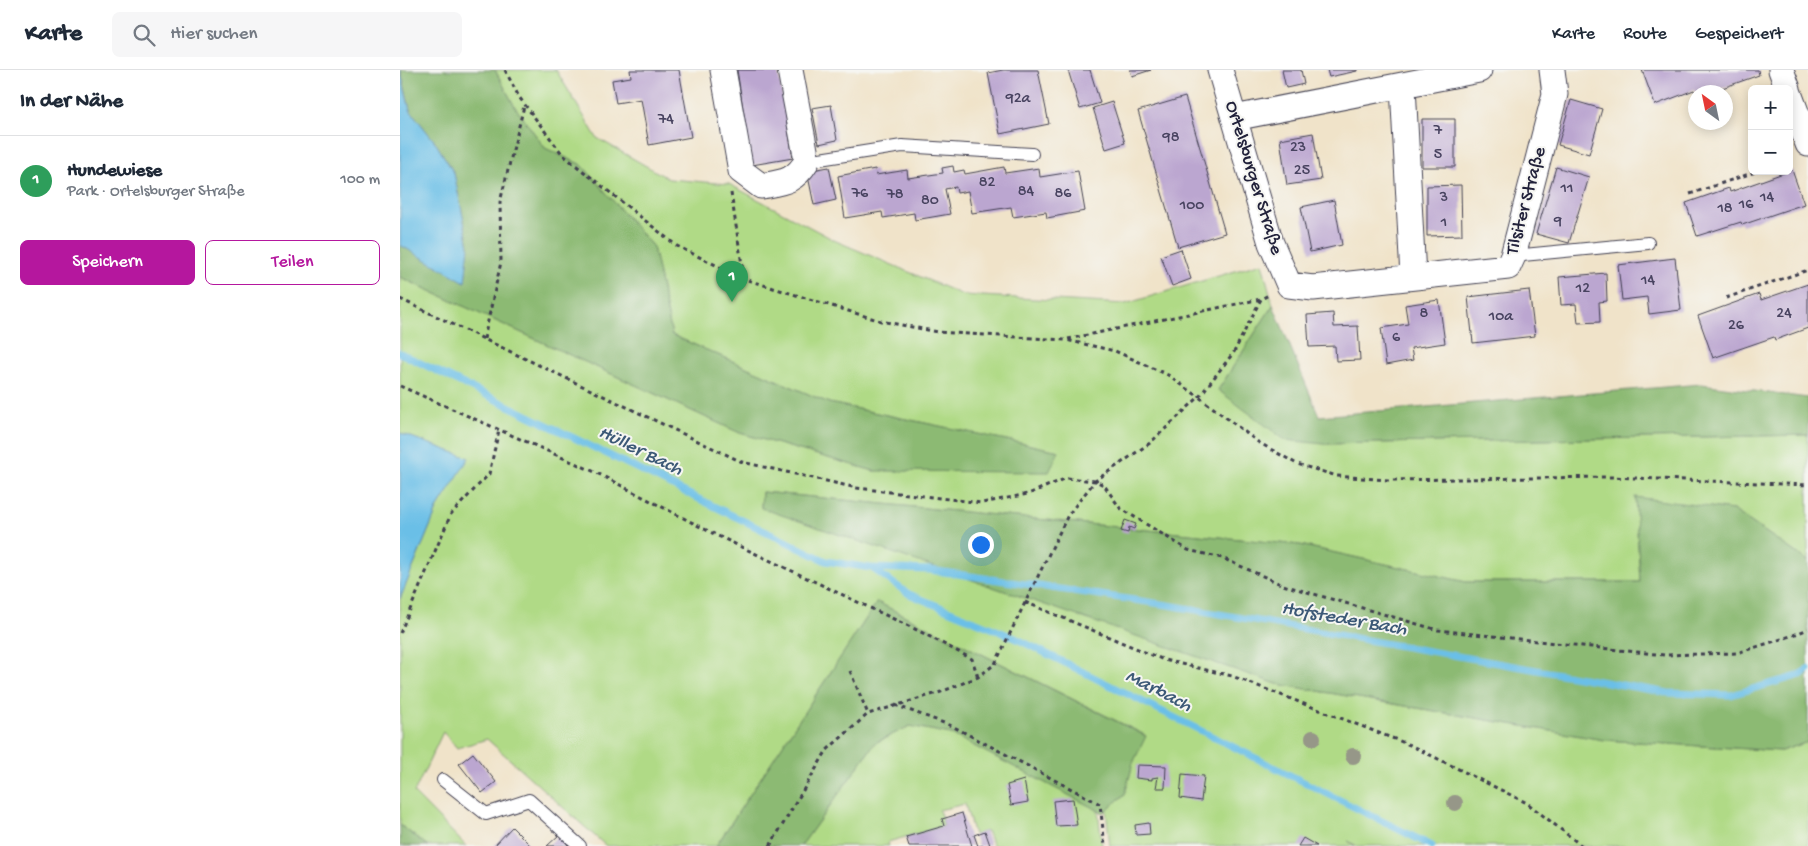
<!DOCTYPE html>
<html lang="de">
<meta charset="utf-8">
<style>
body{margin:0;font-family:"Gochi Hand",sans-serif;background:#f6f6f7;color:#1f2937}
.controls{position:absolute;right:15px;top:15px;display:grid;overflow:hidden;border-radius:8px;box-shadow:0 2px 12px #0003}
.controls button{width:45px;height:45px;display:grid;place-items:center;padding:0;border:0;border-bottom:1px solid #e0e1e3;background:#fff;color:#1f2937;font:25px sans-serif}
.compass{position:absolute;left:1288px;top:15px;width:45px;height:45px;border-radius:50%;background:#fff;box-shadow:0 2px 12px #0003;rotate:327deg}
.you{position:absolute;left:580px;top:474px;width:18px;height:18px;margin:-12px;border:4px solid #fff;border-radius:50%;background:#1a73e8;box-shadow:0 0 0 8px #1a73e833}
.badge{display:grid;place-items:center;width:32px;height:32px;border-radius:50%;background:#b5179e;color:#fff;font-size:16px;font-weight:700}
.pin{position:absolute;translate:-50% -41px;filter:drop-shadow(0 1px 2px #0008)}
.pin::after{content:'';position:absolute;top:26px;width:18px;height:15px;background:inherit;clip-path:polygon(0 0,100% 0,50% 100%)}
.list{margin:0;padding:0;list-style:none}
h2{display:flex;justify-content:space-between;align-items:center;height:65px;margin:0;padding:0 20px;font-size:21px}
h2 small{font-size:16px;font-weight:400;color:#747a83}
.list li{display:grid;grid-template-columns:32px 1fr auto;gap:15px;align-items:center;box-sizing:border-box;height:90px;padding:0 20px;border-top:1px solid #e0e1e3}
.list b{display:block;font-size:19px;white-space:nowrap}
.list p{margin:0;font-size:16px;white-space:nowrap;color:#747a83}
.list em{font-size:16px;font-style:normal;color:#747a83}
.actions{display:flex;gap:10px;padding:15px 20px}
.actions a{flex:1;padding:11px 0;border:1px solid #b5179e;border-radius:8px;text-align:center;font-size:18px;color:#b5179e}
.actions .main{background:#b5179e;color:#fff}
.icon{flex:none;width:28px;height:28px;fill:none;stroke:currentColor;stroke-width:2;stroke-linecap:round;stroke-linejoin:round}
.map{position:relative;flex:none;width:1408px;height:776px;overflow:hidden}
header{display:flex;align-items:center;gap:30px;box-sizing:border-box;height:70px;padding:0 25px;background:#fff;border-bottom:1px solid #e0e1e3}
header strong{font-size:24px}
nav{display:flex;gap:28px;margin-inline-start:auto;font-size:18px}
.search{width:350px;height:45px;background:#f6f6f7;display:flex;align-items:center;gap:12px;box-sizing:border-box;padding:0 18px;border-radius:8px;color:#747a83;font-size:19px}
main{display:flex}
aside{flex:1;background:#fff}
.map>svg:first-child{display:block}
.green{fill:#b0da86;stroke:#697e60}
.forest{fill:#8cba73;stroke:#576e57}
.water{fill:#6bbfe7;stroke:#467091}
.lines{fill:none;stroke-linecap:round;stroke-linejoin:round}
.stream{stroke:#6bbfe7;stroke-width:7}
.building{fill:#bba6d0}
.lane-casing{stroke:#413f50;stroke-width:14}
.street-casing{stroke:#413f50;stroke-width:27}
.path{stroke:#413f50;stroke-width:3;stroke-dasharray:4 4;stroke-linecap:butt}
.lane{stroke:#fff;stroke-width:12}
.street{stroke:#fff;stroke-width:25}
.tree{fill:#969788}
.labels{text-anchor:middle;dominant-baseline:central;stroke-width:4;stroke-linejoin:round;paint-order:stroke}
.number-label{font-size:16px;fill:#484360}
.street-label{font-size:19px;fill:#22223b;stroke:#f6f6f2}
.water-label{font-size:20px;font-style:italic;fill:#3c5977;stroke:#f6f6f2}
</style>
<header>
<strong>Karte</strong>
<div class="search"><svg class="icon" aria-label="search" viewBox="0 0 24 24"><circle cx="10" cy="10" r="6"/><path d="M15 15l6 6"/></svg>Hier suchen</div>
<nav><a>Karte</a><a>Route</a><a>Gespeichert</a></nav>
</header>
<main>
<aside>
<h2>In der Nähe<small></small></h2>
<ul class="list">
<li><span class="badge" style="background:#2e9e5b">1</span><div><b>Hundewiese</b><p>Park · Ortelsburger Straße</p></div><em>100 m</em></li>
</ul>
<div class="actions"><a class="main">Speichern</a><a>Teilen</a></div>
</aside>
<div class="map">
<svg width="1408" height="776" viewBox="0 0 1408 776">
<rect width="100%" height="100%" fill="#f6f6f2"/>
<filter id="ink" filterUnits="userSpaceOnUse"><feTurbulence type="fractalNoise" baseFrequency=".02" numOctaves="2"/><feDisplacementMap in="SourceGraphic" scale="10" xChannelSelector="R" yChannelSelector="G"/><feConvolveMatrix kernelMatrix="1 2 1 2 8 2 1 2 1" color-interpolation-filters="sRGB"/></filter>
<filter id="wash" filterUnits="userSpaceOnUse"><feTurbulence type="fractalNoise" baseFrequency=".0096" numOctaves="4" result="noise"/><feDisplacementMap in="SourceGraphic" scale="20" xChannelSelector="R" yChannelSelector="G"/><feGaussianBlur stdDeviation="1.12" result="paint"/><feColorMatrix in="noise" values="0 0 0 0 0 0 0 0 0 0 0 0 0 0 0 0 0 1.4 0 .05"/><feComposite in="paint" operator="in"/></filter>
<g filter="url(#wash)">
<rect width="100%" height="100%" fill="#f0e3c9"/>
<!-- green -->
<path class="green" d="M95,0H156L197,68L269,109L329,114L436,171L563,225L725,234L862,193L873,235L818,320L924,374L1408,365V491L1333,440L1236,428L1240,512H1066L900,475L362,422L361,437L877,614L1204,670L1381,681L1408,672V776H957L948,771L955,776H710L706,740L725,724L733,693L745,665L477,532L316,776H206L87,669L57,678L43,662L14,723L66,776H28L0,755V529L38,437L68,388L0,363V207L340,363L474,401L659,381L429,333L272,265L253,177L182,95L145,78L115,37Z
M510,656L551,664L698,740L702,776H593L587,761L574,765L565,734L539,740L544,756L488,772L489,776H401L475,673Z"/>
<!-- forest -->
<path class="forest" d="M1,0H95L115,37L145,78L182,95L253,177L272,265L429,333L659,381L649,402L474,401L340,363L0,207V175L65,211L69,176L54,103L35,72L10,40Z
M873,235L919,346L1301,314L1408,328V365L924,374L885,370L818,320Z
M362,422L900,475L1066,512H1240L1235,427L1333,440L1408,491V672L1381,681L1204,670L877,614L361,438Z
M477,532L746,666L733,693L725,724L703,743L551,664L510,656L475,673L401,776H316Z
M0,755L28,776H0Z"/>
<!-- water -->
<path class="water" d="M0,0L10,40L35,72L54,103L69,176L65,212L0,175Z
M0,363L69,388L38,437L0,529Z"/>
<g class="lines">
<!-- stream -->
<path class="stream" d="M0,283L426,491L471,498L530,500L768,535L1268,623L1331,625L1401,605L1408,599
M473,499L509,524L613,567L1032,776"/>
</g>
<g id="blocks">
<!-- building -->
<path class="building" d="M230,0H279L291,67L249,75L241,29L216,33L212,10L231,7Z
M337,0H378L393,88L352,95Z
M603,0H638L649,54L600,64L588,3Z
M668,0H690L700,33L680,39Z
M730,0H751L732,6Z
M882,0H901L904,14L886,18Z
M927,0H957V1L929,7Z
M1242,0H1358L1359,5L1311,22H1295L1294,20L1255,35Z
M785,27L825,163L778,177L738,41Z
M1171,30L1202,39L1189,84L1158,75Z
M712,32L725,73L706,79L693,38Z
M431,35L437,70L419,74L412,38Z
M1022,49H1055V97H1022Z
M913,63L921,110L887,115L880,69Z
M553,96L554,102L564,100L565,104L604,97L605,103L639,98L640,107L678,101L685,141L647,148L646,142L613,147L611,137L572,143L568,121L557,123L556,117L545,119L550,144L515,150L514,143L483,148L482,142L445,148L438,106L475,99L476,105L507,100L508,108L543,103L542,98Z
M429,97L436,130L414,135L407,101Z
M1156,97L1189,107L1169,173L1136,164Z
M1392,100L1404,134L1342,155L1341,152L1297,166L1286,133L1329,118L1330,122Z
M1061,115L1062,165L1027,166V116Z
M934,130L942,175L910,182L901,137Z
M781,179L791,209L772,216L761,186Z
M1275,188L1281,240L1249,244L1247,227L1222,230L1218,195Z
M1206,203L1207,231L1199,232L1200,252L1178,253L1176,234L1161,235L1159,207Z
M1408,214V258L1375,270L1374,267L1313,288L1298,246L1359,224L1361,230Z
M1129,220L1135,266L1073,273L1068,227Z
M1039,230L1045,273L1011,278L1013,290L986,295L981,258L1008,254L1005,235Z
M933,243L934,257L958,256L960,290L936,291L935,276L909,277L907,245Z
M725,450L736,454L734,459L729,457L728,463L721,461Z
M73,683L96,712L82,723L59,694Z
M737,695L766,696L765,718H756L758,707L752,708V710L736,708Z
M782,704L804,706L801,731L780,728Z
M624,710L628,732L611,735L607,715Z
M673,729L677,755L656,756L653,731Z
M562,743L572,776H509L506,767L544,756L542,749Z
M749,753L750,764L736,765L735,755Z
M112,757L131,776H94Z
M585,761L590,775L578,776L574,765Z
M159,765L169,776H147Z
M903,768L917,776H898Z"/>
</g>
</g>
<g filter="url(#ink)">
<use href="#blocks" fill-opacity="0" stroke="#413f50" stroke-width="1"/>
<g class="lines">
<!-- lane casing -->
<g class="lane-casing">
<path id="lane" d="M407,91L502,76L632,84
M1113,186L1248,173
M43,710L86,744L129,730L180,776"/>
</g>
<!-- street casing -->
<g class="street-casing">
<path id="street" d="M323,0L341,101L361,116C384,112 394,112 407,91L390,0
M820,0L871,173L889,215L913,218L1108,197L1113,186L1155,24L1152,0
M1381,0L1388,19
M1003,16L1013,207
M1389,23L1408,74
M834,48L1079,0"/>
</g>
<!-- path -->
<path class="path" d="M105,0L119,27L163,85L277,176L344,209L481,251L538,262L666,270L715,281L768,305L799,327L834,282L861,229
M331,123L344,208
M1290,124L1358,101
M1326,228L1408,200
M0,229L342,392L457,418L582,433L628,424L667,408L695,411L704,415L720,438L788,480L822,488L883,515L1038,560L1264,585L1337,583L1391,566L1408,559
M84,269L101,192L100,132L124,36
M668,269L861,229L869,225
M0,316L195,402L316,465L519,561L572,589L578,607
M625,532L764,590L832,606L1010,675L1127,733L1182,776
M0,563L51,444L89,404L99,360
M450,601L468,644
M495,635L552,656L700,734L705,776
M370,776L427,680L468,644L541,622L578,607L595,594L668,445L695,411L750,373L799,327L858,372L897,394L937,406L988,410L1210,407L1408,415"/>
<!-- lane -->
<use href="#lane" class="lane"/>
<!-- street -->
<use href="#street" class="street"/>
</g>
<!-- trees -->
<g class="tree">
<circle cx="913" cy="668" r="8"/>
<circle cx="953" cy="686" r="8"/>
<circle cx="1055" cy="733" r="8"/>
</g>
</g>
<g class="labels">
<!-- number labels -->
<g class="number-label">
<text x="618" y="29">92a</text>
<text x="266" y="50">74</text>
<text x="1038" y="61">7</text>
<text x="771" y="68">98</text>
<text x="898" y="78">23</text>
<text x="1038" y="85">5</text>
<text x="902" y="101">25</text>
<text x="587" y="113">82</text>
<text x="1167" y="119">11</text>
<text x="626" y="122">84</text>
<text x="460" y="124">76</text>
<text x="663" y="124">86</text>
<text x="495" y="125">78</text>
<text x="1044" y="128">3</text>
<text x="1367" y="128">14</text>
<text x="530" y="131">80</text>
<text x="1346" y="135">16</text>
<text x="792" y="136">100</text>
<text x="1325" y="139">18</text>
<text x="1158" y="152">9</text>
<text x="1044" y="153">1</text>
<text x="1248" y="211">14</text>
<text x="1183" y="219">12</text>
<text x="1024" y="244">8</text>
<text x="1384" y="244">24</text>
<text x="1101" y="247">10a</text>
<text x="1336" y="256">26</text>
<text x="996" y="268">6</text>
</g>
<!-- street labels -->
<g class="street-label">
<text transform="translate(853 108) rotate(73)">Ortelsburger Straße</text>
<text transform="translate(1127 131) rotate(-75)">Tilsiter Straße</text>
</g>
<!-- water labels -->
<g class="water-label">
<text transform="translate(240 382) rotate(26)">Hüller Bach</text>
<text transform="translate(944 550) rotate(10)">Hofsteder Bach</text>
<text transform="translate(758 622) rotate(27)">Marbach</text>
</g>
</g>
</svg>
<div class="controls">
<button>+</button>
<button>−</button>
</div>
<svg class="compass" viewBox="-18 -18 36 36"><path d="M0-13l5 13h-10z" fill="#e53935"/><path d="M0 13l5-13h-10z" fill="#747a83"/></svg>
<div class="you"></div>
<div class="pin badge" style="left:332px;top:232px;background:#2e9e5b">1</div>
</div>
</main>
